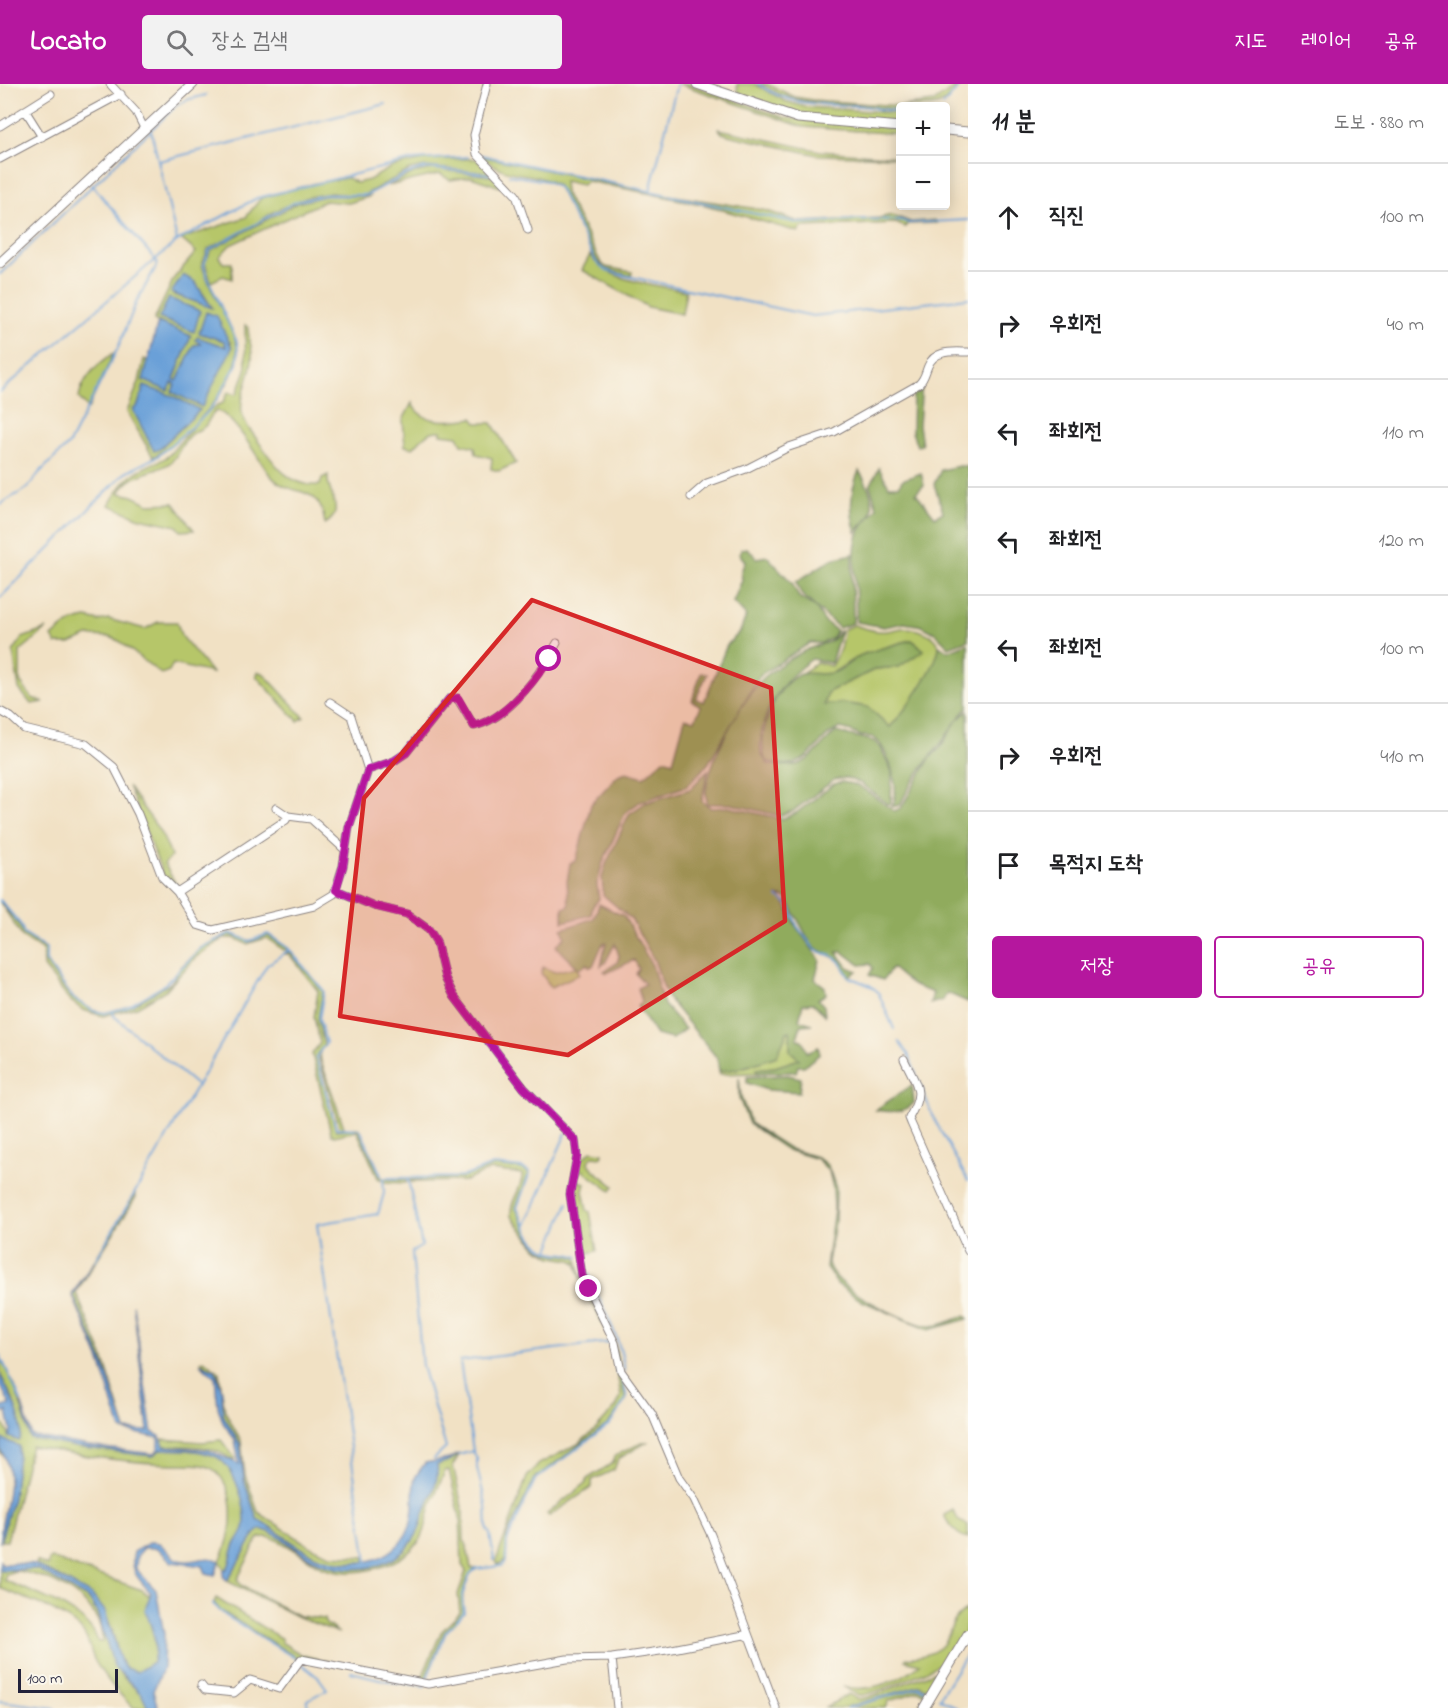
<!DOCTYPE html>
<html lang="ko">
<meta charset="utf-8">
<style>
body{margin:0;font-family:"Indie Flower","Poor Story",sans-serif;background:#f2f2f2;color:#202124}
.controls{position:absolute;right:18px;top:18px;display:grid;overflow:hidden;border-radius:6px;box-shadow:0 3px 15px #0003}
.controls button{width:54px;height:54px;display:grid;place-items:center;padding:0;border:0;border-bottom:2px solid #e0e0e0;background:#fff;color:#202124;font:30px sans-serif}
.scale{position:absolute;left:18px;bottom:15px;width:100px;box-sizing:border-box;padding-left:6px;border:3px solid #22223b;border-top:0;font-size:16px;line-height:21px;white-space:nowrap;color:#22223b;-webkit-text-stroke:4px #fbf7ec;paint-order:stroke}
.stop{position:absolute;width:18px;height:18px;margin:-14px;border:4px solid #b5179e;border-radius:50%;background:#fff}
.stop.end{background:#b5179e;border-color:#fff;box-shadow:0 2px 6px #0008}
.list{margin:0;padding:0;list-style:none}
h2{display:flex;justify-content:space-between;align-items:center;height:78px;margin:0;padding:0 24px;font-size:26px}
h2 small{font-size:20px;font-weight:400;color:#757577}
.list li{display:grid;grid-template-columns:39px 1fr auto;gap:18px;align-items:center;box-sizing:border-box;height:108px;padding:0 24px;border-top:2px solid #e0e0e0}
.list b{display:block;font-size:22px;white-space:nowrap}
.list em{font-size:20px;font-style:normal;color:#757577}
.actions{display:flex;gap:12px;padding:18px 24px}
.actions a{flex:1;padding:14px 0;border:2px solid #b5179e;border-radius:6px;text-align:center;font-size:21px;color:#b5179e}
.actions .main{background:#b5179e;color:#fff}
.icon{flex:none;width:33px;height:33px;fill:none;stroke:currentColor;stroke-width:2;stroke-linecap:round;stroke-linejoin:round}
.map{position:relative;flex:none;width:968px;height:1624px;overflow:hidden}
header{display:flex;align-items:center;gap:36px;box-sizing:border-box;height:84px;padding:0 30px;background:#b5179e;color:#fff}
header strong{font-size:28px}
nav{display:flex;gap:33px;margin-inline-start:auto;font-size:21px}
.search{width:420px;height:54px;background:#f2f2f2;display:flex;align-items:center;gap:15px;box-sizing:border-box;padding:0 21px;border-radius:6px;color:#757577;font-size:22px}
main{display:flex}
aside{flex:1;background:#fff}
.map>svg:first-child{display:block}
.green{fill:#b6c669;stroke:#6c7452;stroke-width:1.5;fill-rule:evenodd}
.forest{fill:#90ab5d;stroke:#59664c;stroke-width:1.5}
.water{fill:#6ba0d8;stroke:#46618a;stroke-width:1.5}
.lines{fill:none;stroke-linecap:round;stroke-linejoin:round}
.stream{stroke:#6ba0d8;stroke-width:2}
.street-casing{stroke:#8a8280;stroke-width:9}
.secondary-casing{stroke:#8a8280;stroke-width:11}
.street{stroke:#fff;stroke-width:7}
.secondary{stroke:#fff;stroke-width:9}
.route{stroke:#b5179e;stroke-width:8}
.marked{fill:#d62828;fill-opacity:0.2;stroke:#d62828;stroke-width:4.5;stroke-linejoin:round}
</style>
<header>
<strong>Locato</strong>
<div class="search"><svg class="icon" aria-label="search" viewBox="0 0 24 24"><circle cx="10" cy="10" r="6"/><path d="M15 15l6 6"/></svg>장소 검색</div>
<nav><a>지도</a><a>레이어</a><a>공유</a></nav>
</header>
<main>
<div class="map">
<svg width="968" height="1624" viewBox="0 0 968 1624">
<rect width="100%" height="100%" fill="#fbf7ec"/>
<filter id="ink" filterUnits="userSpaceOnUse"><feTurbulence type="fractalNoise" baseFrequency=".0167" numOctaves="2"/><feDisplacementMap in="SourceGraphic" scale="12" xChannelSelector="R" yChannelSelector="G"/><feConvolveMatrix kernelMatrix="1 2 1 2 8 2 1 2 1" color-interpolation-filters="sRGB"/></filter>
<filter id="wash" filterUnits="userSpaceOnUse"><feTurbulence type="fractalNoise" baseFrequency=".008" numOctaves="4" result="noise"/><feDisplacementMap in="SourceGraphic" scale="24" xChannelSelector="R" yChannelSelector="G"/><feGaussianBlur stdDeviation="1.35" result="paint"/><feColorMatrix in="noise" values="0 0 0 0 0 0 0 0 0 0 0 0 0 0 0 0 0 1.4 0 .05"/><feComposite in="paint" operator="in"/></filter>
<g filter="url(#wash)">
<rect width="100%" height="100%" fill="#f1e1c4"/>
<!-- green -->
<path class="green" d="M680,0H690L786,34L900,45V50L803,43Z
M737,0H755L785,17L806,23L900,29V38H882L791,30L738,11Z
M761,0H767L795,13L812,16L901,22L934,18L959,0C944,28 929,22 900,22V25C886,26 873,22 859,21C823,19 792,21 761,0Z
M719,45L820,67L900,73L818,71L732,52L722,49Z
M481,72L650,108L764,126L799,138L879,134L892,131L911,138L935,136L937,139L907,140L905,143L896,139L802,143L798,148L706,121L587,97L582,101L564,97L565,109L601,179L606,183L632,188L631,192L605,185L597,177L557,101C530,85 508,97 481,72Z
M428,75H476L491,89L426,83L410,86L362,112L331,109L308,113L273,128L255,141L208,165L202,181C210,208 228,232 236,258C247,296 183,356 153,373L127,328L139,298L144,275L148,277L143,297L172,298L175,300L173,308L202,322L231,264V258L199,249L224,257L227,261L222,263L198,253L201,260L194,261L177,297L174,295L191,252L154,236L174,194L196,168L181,155L246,133L261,114L316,99L347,94L357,99L369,96L392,83ZM195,198L212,223L174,211ZM169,214L192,225L194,247L159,234ZM144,303L200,326L159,365L133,327L138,321Z
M432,85L491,92L500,100V103L471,93L450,96L440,90L388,102L413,89Z
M325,112H371L349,119L325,117L230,161L219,173L223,179H232V195L223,192L211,198L205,179L211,166L297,119Z
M590,171C608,199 655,200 686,207L682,230L648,223L582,186Z
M245,241L248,243C248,253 253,266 252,275C251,293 239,312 242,330C243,338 251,347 256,354C272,377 288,404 320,401L322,394L328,391C325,408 348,427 325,440C319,393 289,419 267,387C258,374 232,330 217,327C210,331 210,335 206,341C202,346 194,347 190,351C182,358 179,371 171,378C157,390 132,386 119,409L133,412L149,420L174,419L194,446L181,447L177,442L140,434L109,421C120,402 128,391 148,382C155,378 163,377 169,371C185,354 201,327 223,319L228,308L237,310L246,286Z
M114,269L88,325L79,314C82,294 97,280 114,269Z
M412,319C421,342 454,337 473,334L477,339H492L516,379L499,387L491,385L492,374L476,370L475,363L462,360L458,352L441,350V347C427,346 422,355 413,364L405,362L403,336Z
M87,534L99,537L108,535L145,545L158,538H177L181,551L212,589L173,580L169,587L161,590L119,557L110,553L88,552L70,560H56L52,553C63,543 72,536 87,534Z
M854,541C864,544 877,549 886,547C896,546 903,542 913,545C923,547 936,551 939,562C943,577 901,632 889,644C862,616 861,620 824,622L828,608L876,585L899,583L919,561L912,556C905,557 865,569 858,573C837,583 831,598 802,590L817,578L831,582L840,565L844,545Z
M47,545L20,567V598L32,614L44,618L31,620L19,605L13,568L22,554Z
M258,588L263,589L304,633L298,637L256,592Z
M128,702C143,727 162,743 171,773L164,780L179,805L163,791Z
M0,818L19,841L24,851L46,866V879L70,913L92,926L104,929L133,921L171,899L181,883L201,864L229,850L251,857L267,851L288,865L284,866L266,854L247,860L234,854H224L196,873L166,906L137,923L103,932L83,926L68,915L44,883L43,867L23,854Z
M289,867L323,907L318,936L324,961L316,972L336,1046L358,1044L380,1092L385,1095L407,1096L406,1099L385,1098L378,1094L357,1047L334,1052L331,1049L312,970L320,959L314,933L318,907L289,870H284Z
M543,883L554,888L576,883L580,890L551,903L541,889Z
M791,947V966L800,975L775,983L757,985V989L720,990L719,987C746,986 777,976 787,948Z
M320,967L321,977L344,1043L340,1045L318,970Z
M591,1067L603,1069L602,1073L593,1072L588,1078L594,1086L614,1102L611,1107L582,1086L576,1091L580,1073L584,1074Z
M493,1082L523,1085L529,1089L516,1124C524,1140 530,1164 549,1169C559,1171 568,1170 577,1174L581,1192L614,1259L626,1316L608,1340L535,1394L507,1451L506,1476L498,1481L496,1477L527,1393L539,1380L578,1360L596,1345L616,1323L621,1312L612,1259L584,1203L576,1179L571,1176L552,1173L536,1164L511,1132C509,1117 523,1105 522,1090L490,1086L465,1097L409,1098V1096L462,1094Z
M575,1096L585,1099L583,1107L587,1126L590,1128L597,1167L584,1170L574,1110Z
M135,1111V1115L76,1209L103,1272L126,1346L102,1276L73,1211Z
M0,1274L15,1302L30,1354L76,1363L153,1372L161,1365C178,1366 197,1365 212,1371C233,1377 246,1418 245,1439C245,1449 237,1454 234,1463C231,1471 231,1478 227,1486L224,1485L220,1477C233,1452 239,1407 214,1386C204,1379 189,1380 178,1380C128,1379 80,1372 31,1362L7,1457H0L13,1414L19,1362L6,1373L0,1369V1333L10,1353L21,1345L13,1315L0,1290Z
M204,1276L219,1288L225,1327L241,1357L245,1391L258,1428L311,1463L331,1471L365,1473V1478C356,1478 345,1479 336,1478C307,1474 281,1447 257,1435L244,1396L242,1369L223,1331L218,1290L201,1278Z
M162,1355L202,1358L221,1356L235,1374L232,1376C213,1360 188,1362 164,1362Z
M643,1358H647L618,1375L614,1386L592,1396V1403L549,1432L547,1430L586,1399L587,1395L613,1379L615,1372Z
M459,1371L453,1381L463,1428L464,1457L466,1459L471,1484L476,1485C464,1491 460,1516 464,1529L444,1549L424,1598L421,1596L441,1548L460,1529L458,1510L466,1487L462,1481L460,1433L449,1386L445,1387C441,1398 435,1409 431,1421C427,1433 426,1451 417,1460C396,1484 354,1495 323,1483C307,1477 272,1445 258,1455L237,1496L242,1502L299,1532L324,1535L325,1539L339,1549L298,1533L227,1497L255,1450L261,1445C285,1451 300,1475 325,1480C370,1490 411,1481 423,1432C428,1414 440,1400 437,1381Z
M953,1426L959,1437L968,1441V1454C956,1451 949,1442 944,1431Z
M50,1474L142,1506L148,1511L151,1509C139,1537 162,1547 153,1578L137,1588L125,1584C114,1569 117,1551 108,1536C91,1506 65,1496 36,1481L37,1477L47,1482Z
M37,1485L89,1515L97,1528L107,1562L121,1591L142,1611L148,1624H133C120,1610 104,1594 95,1577C90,1568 89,1555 82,1547C66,1528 23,1514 0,1504V1486ZM15,1487C49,1490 104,1518 102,1558H98C91,1527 32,1509 4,1496L6,1490Z
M216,1514L282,1555L281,1558L302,1571L331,1578L299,1575L221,1527L214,1519Z
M968,1525C968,1547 963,1559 947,1575C939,1583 870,1612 860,1611C854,1610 848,1605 843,1602C868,1610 901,1596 920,1580L905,1576L907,1574C964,1568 937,1542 968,1525Z
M934,1588L937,1594L930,1607L920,1601L843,1624H825L849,1610L859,1615L869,1613Z
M919,1604L929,1609L921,1624H918L925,1610L919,1607L889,1617L886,1624H850Z"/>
<!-- forest -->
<path class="forest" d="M922,299L919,341L922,361L917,362L912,348L913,305Z
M959,382H968V556L949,563L935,549L922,542L904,539L884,543L856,538C858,509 850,479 858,450C861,440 872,433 877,423L870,402L879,384L889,402H899L902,396L921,389L924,401L916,409L935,433L943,428L934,400L941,386Z
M859,387C867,399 878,420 869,433C865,438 860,442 856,448C849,427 850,407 859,387Z
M747,464L757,474L767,472L792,499L799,513L816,524L824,537L837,547L832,554L822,559H810L760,591L708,680L687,702L640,718L625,729L602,781L597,800L599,815L593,822L591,831L563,838V824L569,822L567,798L570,779L576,777L591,720L618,691L626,688L644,693L664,675L673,678L685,634L695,636L701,622L692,617L701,589L707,590L696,615L704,618L727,561L740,548L746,532L733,518L742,496L741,488L745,477L740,471L741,465Z
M853,470C850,492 854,516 853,539L839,544L801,510L796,498L832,475Z
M841,546L831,579L812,575C781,596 757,632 761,670L768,680C810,688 810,670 836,648L874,657L881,664L892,688L891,720H888L860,699L846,694L834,696L793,727L781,732L731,720H708C695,696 747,605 768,590C775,584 802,567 811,564C827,557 828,563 841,546Z
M912,556L924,566L899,583L876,585L828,608L824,621L843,619L868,623L890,643C904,628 939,581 939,561L948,567L968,559V624C955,636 949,648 939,662C923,681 911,698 900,721L892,723C901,705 889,665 873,653L861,652L841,644C814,652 812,693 766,677C754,655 776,597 801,590C812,587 825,593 837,587C845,584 852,576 859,572C864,569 906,557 912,556Z
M968,627V918L947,909L943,916L930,920L933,909L912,901L892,884L883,896L869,891L873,884L870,880L860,881L843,868H837L848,883L857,887L849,893L839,876L816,865L811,860L786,814L776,812L784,817L796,842L820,876L815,895L825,903L826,910L818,915L824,922L825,931L813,919L803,920L799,936L812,940L801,941L797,954L803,957L807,968L818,963L820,970L804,982H798L796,988L757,989L756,985L775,983L799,975L790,967V947L787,948L777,972C759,978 739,986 719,987L717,974L667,913L654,876L631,835L603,811L602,793L606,780L629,730L645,719L690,705L708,686L702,717L711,724L729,723L782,735L796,729L834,700L842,698L858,701L894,727L901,724L930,674L940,664L957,636Z
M599,820L624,832L652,881L664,921L685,945L672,955L656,951L637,922L642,918L638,904L645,900L636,890L639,885L634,876L607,889L604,887L617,879L619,872L615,860L605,879L601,882L606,858L603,859L593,882L590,883L587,880L579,885L556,862L565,853L562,845L594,834Z
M788,991L801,994L799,1008L767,1006L747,999V993Z
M739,993L741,1013L751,1040L790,1065L817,1073L828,1082L836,1104L835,1138L828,1178C831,1203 906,1239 929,1242C939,1243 955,1235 965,1232L968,1235L929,1246L862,1217L837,1200L826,1183L834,1125L833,1104L829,1087L817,1075L787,1066L749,1040L739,1014Z
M912,1001L914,1019C903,1030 889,1028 875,1026Z"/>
<!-- water -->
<path class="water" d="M183,191L195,198L212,224L171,209Z
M169,214L200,227L194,248L159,234Z
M206,228L217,232L232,264L202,323L172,308L175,300L173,298L168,307L143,296L158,238L191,252L174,295L177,297L194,261L201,260L195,256L198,253L226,263L224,257L199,249Z
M144,302L173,312L200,326L159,365L154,367L133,326L138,321Z
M94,1177L73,1211L102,1276L126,1346L148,1347L133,1220L152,1348L160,1352L164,1362L208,1366L239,1380L235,1356L223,1339L218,1323L215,1293L200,1280L215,1286L222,1307L223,1331L240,1360L244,1396L257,1435C276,1445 297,1465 319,1473C352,1485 394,1480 409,1444C416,1428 411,1410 415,1394C417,1389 422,1384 425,1379L449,1375L459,1370L451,1376L437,1381C440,1400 427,1416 422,1436C410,1483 356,1495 315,1476C296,1467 281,1450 261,1445L255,1450L227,1497L223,1492L224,1485H227C232,1477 231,1467 236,1459C240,1452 245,1447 245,1439C246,1419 233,1377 212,1371C197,1365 178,1366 161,1365L153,1372L76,1363L30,1354L21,1317L32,1352L95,1363L155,1370L159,1363V1354L121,1346L100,1277L72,1210Z
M0,1290C7,1306 28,1341 19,1357L9,1353L11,1347L7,1327L0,1329V1324L10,1321L0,1300Z
M3,1355L19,1362L13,1414L0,1459C0,1430 20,1391 0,1365Z
M150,1458L159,1459C165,1463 170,1472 177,1475C191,1482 205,1469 220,1477L215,1491L206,1489L203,1482L172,1478L157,1464H144L137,1472L136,1485L156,1506L164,1550L163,1585L153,1607L158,1624H148L142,1611L114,1582L97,1528L89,1515L37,1485L0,1486V1477L3,1481L13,1479L36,1481L92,1511L105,1527L121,1578L125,1584L137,1588L153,1578C159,1558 152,1544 145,1526L151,1509C139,1495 129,1488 134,1468Z"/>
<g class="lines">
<!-- stream -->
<path class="stream" d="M758,0C790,23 821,20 858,22C873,23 886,27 900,27
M943,22L961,0
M151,46L177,157
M481,71L799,139L862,135L901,136L909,139L968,136
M159,77L386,20
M509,91L547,97L559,104L596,178L605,186L622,191L813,232L968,214
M650,107L677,0
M0,190L177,21L186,16L206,11
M0,308L177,157L257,114L413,76L468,73
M0,420L28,404L39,389L69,360L118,264L136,219L158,179L92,101
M0,514L125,389L158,372L205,331L216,317L237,280L238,268L237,258L206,190L204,181L209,166L295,118L324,111H367L407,90L426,84L491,90
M777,813L789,821L797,842L815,866L832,872L839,877L849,893L871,902L878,908L894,945
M0,816L21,841L24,850L46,864V877L74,915L94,927L105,929L127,923L163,902L201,864L230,849L249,857L268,850L288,864L324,907L319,935L326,959L316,973L336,1044L360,1045L381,1091
M113,927L114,932L196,1001
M899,958L908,970L933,1033L968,1097
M408,1095L422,1162L412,1168L422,1282L446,1364L434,1375
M525,1143L566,1049
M549,1166L568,1119
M95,1177L267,881L289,866
M584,1177C596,1216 620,1247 625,1288
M0,1271L21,1317
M473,1367L477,1375V1384L486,1421L487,1445L490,1450L494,1476
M459,1371L473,1367L460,1277L611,1258L617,1290
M367,1478L317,1140L378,1130L384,1109L383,1094L462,1093L493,1081L522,1084L530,1088L517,1124C525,1140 530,1160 549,1167C558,1171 568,1168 578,1173
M213,1520L226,1532L298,1576
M300,1579L319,1594L327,1605L308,1616L307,1624
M351,1588L392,1598L425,1602
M425,1599L446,1548L464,1529L462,1512L470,1490L476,1485L501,1482L506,1478L507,1457L535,1396L610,1340L627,1314L622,1293
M0,1617L55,1624
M847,1624L919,1603L927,1607
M957,1624L939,1614L968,1568"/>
</g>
</g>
<g filter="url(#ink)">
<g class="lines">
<!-- street casing -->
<g class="street-casing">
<path id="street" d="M110,0L136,28L144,44
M487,0L474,51L477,70L516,111L528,146
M25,26L42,53
M0,42L51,10
M0,75L121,10
M691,413L707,399L746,385L789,363L834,348L919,300C925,294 925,289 928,282C935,265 953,268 968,268
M0,627L11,633L24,645L86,660L114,683L138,730L162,793L177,808L197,841L213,846L314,822L334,810L343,782L349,743L368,686L351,632L330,618
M368,686L394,677L406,669L449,615L457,614L474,642C509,635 541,589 557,559
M276,724L288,732L311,735L345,766
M336,806L374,822L407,830L429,846L436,857L445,894L454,912L524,1004L575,1056L577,1072L570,1110L582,1192L615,1259L621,1287L652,1330L679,1394L694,1415L711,1451L776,1624
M177,808L286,736L288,732
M904,975C917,1003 925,1006 909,1034L911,1039L968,1167
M612,1574L617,1624
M201,1601L205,1606L234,1609L250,1596L279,1605L301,1575L428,1600L567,1575L612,1574L667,1566L744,1551L748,1553"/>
</g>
<!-- secondary casing -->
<g class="secondary-casing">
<path id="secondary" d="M697,0L798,34L900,43
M946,46L968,48
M0,179L193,0
M924,1624L968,1550"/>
</g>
<!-- street -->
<use href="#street" class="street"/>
<!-- secondary -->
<use href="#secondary" class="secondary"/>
</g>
</g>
<g class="lines" filter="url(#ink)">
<!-- route -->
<path class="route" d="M549,575C533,599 504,636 474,642L458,614L449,615L406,669L394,677L368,686L349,743L343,782L336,806L374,822L407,830L429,846L436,857L445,894L454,912L524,1004L575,1056L577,1072L570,1110L582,1192L589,1205"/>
</g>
<!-- marked area -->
<path class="marked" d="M532,516L771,604L785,837L568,971L340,932L364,714Z"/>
</svg>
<div class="controls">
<button>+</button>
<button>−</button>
</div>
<div class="scale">100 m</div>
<div class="stop" style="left:549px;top:575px"></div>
<div class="stop end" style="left:589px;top:1205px"></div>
</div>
<aside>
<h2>11 분<small>도보 · 880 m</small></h2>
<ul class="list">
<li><svg class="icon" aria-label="ahead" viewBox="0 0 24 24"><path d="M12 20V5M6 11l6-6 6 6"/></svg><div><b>직진</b></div><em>100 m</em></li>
<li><svg class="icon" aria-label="right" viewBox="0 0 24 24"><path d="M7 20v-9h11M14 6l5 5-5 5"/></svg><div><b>우회전</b></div><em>40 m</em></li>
<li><svg class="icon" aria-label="left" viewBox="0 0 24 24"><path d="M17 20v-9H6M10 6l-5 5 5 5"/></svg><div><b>좌회전</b></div><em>110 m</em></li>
<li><svg class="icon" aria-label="left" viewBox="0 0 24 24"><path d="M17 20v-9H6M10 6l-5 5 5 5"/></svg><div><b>좌회전</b></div><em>120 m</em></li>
<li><svg class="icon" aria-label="left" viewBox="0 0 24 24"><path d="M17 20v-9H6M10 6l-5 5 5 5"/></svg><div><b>좌회전</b></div><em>100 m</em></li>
<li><svg class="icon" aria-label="right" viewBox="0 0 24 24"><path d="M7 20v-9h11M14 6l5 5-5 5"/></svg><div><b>우회전</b></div><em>410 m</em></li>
<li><svg class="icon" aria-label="arrive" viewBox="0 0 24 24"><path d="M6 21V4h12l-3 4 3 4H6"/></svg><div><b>목적지 도착</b></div></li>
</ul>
<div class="actions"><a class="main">저장</a><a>공유</a></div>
</aside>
</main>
